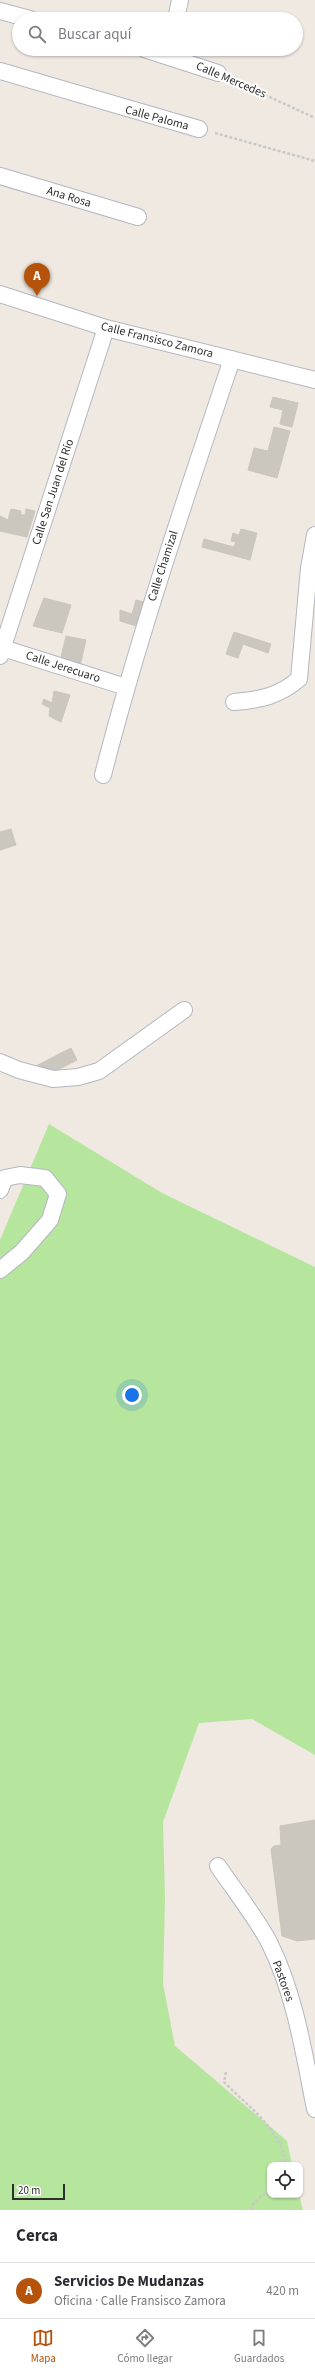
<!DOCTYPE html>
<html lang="es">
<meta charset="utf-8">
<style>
body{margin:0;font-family:"Source Sans 3",sans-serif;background:#f7f7f7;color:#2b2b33}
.controls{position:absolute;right:12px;bottom:12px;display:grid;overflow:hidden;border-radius:8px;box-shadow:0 1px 3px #0004}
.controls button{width:36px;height:36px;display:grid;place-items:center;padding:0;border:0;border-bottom:1px solid #e1e1e2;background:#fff;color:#2b2b33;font:20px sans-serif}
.scale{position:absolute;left:12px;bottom:10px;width:53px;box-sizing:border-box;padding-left:4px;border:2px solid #2e2e2e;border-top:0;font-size:11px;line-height:14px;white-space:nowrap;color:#2e2e2e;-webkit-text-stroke:3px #fff;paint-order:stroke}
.you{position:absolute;left:132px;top:1395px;width:14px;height:14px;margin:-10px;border:3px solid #fff;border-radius:50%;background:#1a73e8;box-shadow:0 0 0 6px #1a73e833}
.badge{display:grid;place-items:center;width:26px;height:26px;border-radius:50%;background:#b45309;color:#fff;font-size:13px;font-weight:700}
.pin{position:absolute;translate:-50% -33px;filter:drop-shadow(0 1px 2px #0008)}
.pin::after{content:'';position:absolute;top:21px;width:14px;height:12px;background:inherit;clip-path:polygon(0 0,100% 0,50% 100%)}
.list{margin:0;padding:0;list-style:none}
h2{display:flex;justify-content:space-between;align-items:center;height:52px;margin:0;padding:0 16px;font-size:17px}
h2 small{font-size:13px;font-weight:400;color:#7c7c81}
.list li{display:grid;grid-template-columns:26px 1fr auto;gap:12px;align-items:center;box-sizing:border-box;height:56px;padding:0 16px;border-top:1px solid #e1e1e2}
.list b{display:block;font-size:15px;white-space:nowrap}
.list p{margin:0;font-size:13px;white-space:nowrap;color:#7c7c81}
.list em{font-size:13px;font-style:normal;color:#7c7c81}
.icon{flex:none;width:22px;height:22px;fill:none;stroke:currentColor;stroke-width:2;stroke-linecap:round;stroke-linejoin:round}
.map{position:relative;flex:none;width:315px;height:2210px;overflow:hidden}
.search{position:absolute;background:#fff;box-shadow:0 1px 3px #0004;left:12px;right:12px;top:12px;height:44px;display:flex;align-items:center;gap:10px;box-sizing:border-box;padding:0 14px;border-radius:22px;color:#7c7c81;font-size:15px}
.sheet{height:108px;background:#fff}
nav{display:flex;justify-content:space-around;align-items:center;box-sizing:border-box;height:56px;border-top:1px solid #e1e1e2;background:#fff;font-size:11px;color:#7c7c81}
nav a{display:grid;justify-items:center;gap:2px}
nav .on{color:#b45309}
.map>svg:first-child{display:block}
.green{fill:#b6e59e}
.building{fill:#cbc7bf;stroke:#cbc5ba}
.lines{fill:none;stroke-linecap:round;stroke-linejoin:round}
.minor-casing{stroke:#b4b7c1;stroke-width:18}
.path{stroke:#c9c9c9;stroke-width:2.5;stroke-dasharray:3 2;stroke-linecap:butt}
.minor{stroke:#fff;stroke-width:16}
.labels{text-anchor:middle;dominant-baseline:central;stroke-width:4;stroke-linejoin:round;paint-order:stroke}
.street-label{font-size:12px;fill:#2e2e2e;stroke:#fff}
</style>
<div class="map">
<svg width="315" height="2210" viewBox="0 0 315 2210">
<rect width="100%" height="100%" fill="#efe9e1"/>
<!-- green -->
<path class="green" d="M49,1124L162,1193L315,1267V1755L252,1719L199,1723L163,1822L165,1899L163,1984L175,2046L287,2141L292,2165H270V2195H299L303,2210H0V1240Z"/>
<!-- building -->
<path class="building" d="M273,397L298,403L292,427L280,424L283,410L270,407Z
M274,427L290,431L277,478L248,470L254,448L268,451Z
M11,509L21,511V515H25L26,509L35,511L27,537L0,531V516L8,520Z
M241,529L257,533L250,560L202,547L204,539L234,547L236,542L231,541L233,533L239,535Z
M44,598L71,605L62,633L33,626Z
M136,600L151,604L143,628L120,621V610L132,614Z
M234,632L271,644L268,653L243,644L238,658L226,654Z
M66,636L86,640L80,666L60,661Z
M54,691L70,695L61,722L49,716L50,708L42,704L44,699L52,703Z
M11,829L16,845L0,850V832Z
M71,1048L77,1060L42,1078L36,1066Z
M315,1820V1939L297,1941L282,1936L271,1849L274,1846L281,1845L280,1826Z"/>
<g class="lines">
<!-- minor casing -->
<g class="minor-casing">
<path id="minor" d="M0,11L30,19
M176,19L180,0
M144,49L218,73
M0,71L199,129
M0,176L138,217
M0,294L106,328L315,380
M0,647L126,687
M0,656L106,328
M234,702C260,700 279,696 299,679L309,568L315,535
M103,775C139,634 186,497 232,359
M0,1062L19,1070L53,1079L78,1077L99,1071L184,1010
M0,1190L5,1178L20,1175L45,1178L58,1194L50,1220L22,1252L0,1270
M218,1866C235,1891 255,1916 269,1942C295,1994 304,2053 315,2109"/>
</g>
<!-- path -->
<path class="path" d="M233,80L315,118
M215,133L315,161
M226,2072L224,2082C247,2106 282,2129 286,2165
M251,2210L254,2202L270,2189"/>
<!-- minor -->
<use href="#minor" class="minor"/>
</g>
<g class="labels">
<!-- street labels -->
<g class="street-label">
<text transform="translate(231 80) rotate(23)">Calle Mercedes</text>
<text transform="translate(157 118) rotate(15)">Calle Paloma</text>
<text transform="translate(69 197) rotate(17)">Ana Rosa</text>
<text transform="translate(157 340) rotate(14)">Calle Fransisco Zamora</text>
<text transform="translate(53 492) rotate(-72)">Calle San Juan del Río</text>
<text transform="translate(163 566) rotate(-72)">Calle Chamizal</text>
<text transform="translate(63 667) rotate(18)">Calle Jerecuaro</text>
<text transform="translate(283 1981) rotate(70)">Pastores</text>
</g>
</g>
</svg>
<div class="controls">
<button><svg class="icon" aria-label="locate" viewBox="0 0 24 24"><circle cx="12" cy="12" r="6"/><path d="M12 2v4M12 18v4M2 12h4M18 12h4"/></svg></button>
</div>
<div class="scale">20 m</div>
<div class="you"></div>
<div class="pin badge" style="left:37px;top:296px">A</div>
<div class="search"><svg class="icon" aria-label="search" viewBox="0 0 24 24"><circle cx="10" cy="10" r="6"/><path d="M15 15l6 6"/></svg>Buscar aquí</div>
</div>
<section class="sheet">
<h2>Cerca<small></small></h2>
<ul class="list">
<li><span class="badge">A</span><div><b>Servicios De Mudanzas</b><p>Oficina · Calle Fransisco Zamora</p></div><em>420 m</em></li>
</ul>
</section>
<nav>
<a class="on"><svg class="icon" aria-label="map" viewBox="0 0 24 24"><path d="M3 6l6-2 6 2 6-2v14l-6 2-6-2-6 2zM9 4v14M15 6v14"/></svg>Mapa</a>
<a><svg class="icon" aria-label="directions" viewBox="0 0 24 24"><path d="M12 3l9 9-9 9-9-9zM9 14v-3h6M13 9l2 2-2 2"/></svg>Cómo llegar</a>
<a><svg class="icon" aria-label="saved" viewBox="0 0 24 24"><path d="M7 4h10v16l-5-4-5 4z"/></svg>Guardados</a>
</nav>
